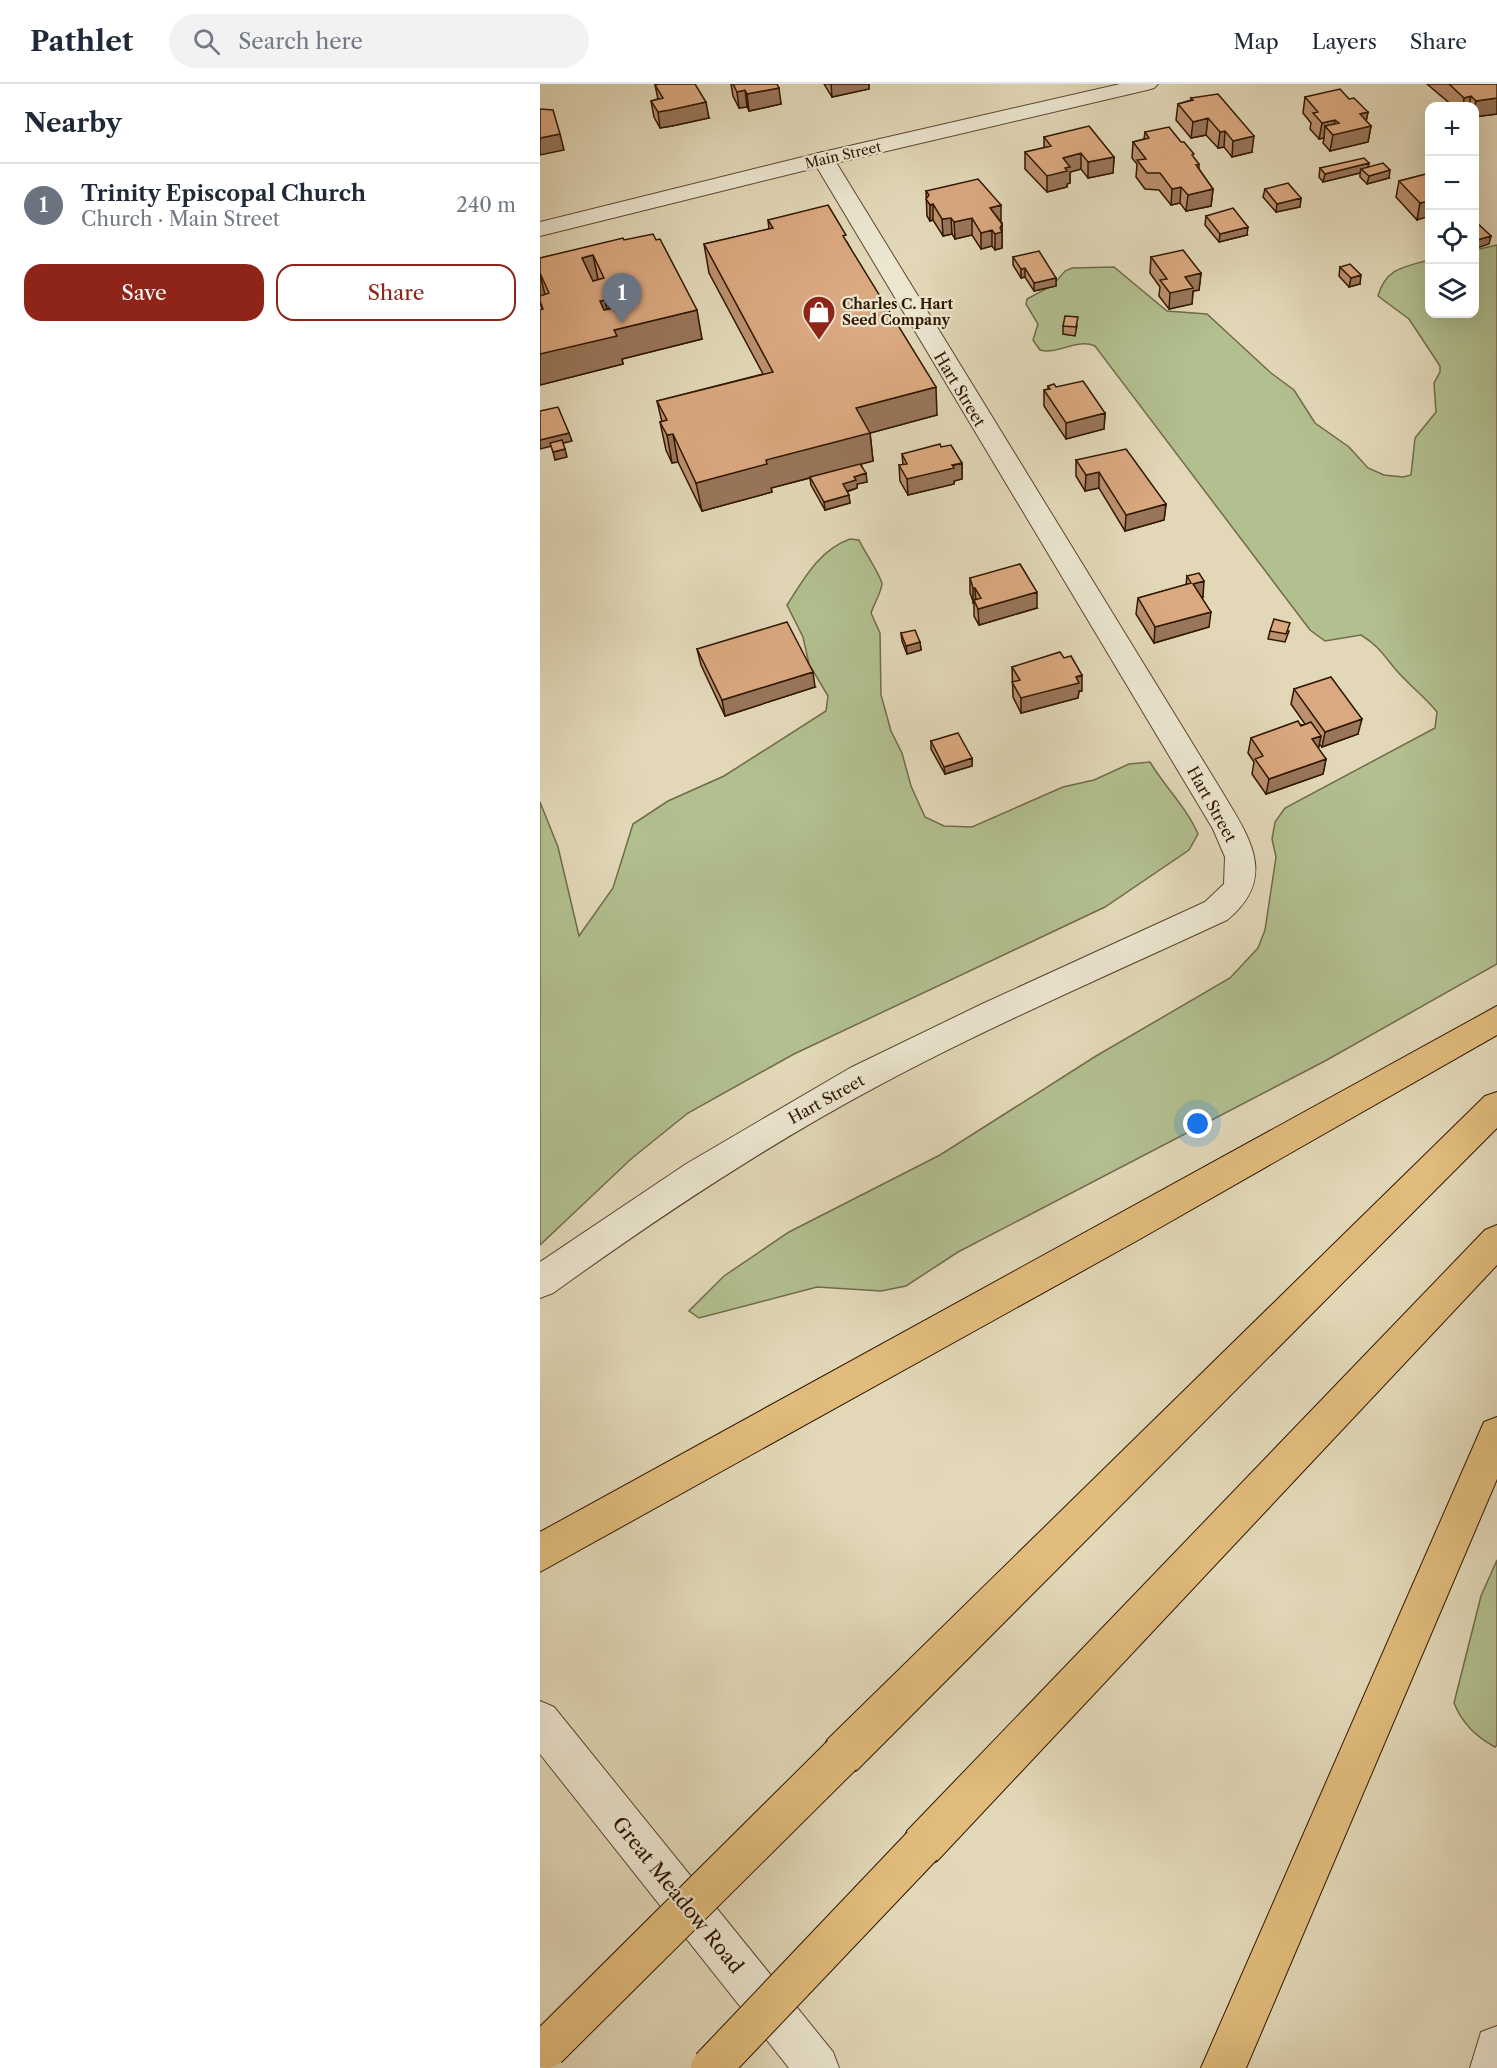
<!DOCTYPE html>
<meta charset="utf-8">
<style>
body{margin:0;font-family:"Libre Caslon Text",serif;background:#f2f2f3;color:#1f2937}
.controls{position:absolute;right:18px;top:18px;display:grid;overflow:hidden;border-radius:12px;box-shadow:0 6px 24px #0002}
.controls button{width:54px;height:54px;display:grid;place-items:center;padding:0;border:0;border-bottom:2px solid #e0e1e3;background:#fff;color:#1f2937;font:30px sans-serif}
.you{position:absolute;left:658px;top:1040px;width:21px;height:21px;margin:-15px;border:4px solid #fff;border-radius:50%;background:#1a73e8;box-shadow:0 0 0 9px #1a73e833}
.badge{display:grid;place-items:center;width:39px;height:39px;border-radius:50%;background:#8f2418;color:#fff;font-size:20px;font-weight:700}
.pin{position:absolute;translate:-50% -50px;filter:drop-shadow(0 2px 3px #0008)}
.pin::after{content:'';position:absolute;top:32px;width:21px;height:18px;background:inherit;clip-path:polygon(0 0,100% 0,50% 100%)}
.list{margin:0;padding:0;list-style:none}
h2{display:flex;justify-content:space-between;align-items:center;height:78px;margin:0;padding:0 24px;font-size:26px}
h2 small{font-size:20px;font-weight:400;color:#747a83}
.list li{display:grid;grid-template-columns:39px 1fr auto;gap:18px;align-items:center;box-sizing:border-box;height:84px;padding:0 24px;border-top:2px solid #e0e1e3}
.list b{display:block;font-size:22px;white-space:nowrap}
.list p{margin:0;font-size:20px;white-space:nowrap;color:#747a83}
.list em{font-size:20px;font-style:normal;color:#747a83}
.actions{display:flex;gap:12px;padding:18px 24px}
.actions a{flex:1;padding:14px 0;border:2px solid #8f2418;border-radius:18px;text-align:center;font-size:21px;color:#8f2418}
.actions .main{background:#8f2418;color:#fff}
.icon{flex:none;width:33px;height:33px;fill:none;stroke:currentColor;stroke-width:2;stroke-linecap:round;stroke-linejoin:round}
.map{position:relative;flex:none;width:957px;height:1984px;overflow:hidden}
header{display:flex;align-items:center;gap:36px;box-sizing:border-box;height:84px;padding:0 30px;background:#fff;border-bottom:2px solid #e0e1e3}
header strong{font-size:28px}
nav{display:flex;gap:33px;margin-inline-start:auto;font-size:21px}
.search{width:420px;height:54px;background:#f2f2f3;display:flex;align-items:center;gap:15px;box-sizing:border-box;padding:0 21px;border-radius:33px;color:#747a83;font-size:22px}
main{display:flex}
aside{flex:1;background:#fff}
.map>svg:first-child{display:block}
.green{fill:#b2bf8f;stroke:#716b48;stroke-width:1.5}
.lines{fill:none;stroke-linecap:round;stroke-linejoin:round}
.minor-casing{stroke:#5c472e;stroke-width:2}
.tertiary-casing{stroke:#5c472e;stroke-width:2}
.motorway-casing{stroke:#301700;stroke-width:2}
.minor{fill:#ece6d1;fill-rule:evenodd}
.tertiary{fill:#ece6d1;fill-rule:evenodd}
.motorway{fill:#e1bc7c;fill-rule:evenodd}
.motorway-bridge-casing{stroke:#301700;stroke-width:42;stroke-linecap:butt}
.motorway-bridge{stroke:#e1bc7c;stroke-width:40}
.wall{fill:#bc916f;stroke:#301700;stroke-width:1.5}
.shaded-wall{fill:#99765a;stroke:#301700;stroke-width:1.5}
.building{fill:#dba981;stroke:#301700;stroke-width:1.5;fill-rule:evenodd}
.labels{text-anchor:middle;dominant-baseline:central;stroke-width:4.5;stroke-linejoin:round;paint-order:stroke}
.far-street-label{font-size:14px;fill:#301700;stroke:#ece6d1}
.far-poi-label{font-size:14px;font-weight:bold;fill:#301700;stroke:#ece6d1;text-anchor:start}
.street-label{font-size:16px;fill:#301700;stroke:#ece6d1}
.near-street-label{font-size:20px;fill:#301700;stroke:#ece6d1}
</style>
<header>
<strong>Pathlet</strong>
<div class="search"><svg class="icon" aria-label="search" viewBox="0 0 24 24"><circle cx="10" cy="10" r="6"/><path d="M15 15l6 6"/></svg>Search here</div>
<nav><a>Map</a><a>Layers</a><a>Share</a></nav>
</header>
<main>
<aside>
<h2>Nearby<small></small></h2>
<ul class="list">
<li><span class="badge" style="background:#6b7280">1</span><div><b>Trinity Episcopal Church</b><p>Church · Main Street</p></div><em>240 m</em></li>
</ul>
<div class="actions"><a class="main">Save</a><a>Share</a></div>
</aside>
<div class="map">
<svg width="957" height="1984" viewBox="0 0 957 1984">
<rect width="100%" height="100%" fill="#e2d8b8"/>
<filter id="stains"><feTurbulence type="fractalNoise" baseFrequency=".00333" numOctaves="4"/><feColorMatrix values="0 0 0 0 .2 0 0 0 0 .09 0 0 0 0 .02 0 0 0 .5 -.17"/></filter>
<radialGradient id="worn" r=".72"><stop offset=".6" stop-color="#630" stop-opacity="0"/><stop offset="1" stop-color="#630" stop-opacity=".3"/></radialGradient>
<!-- green -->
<path class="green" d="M957,161V880L785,977L418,1168L366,1202L341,1207L277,1203L159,1234L149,1227L184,1192L249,1148L400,1071L556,972L690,894L718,864L725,846L736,773L732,755L735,738L745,724L895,644L897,628C885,613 870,602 857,587C844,572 839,562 821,551L785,557L770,546L555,262C537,254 518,271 500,266L493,256L498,240L486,220L487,215L513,201L525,187L532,184L574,183L627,227L667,230L731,289L754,306L775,339L809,363L828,384L844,391L863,393L871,391L875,354L896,328L894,299L900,288V282L869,235L838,212C846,184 864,183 889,176L890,230H934L935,166Z
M310,455L319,456C323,465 342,494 342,500C341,509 334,520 331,529L340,549L341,611L351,647L362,669L371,702L385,733L404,742L432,743L523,703L554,696L589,680L610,678C625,703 647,724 658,750L649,766L565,823L254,970L148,1029L91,1075L0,1161V718L18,763L39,852L73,804L93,740L128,717L184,692L286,627L288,612L269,580L263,553L247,521C264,495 279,466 310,455Z
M957,1476V1661L955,1663C936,1653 922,1639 914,1619L941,1512Z"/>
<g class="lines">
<!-- minor casing -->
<g class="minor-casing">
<path id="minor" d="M283,68L291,70L294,75L681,706C709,753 739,793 687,836C569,891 449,942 334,1004C222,1064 116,1135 13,1209L0,1214V1178L146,1080L310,984L442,920L665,818L684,800L685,773L673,745L272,75L275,70Z
M957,1942V1984H930L941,1948Z"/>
</g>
<!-- tertiary casing -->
<g class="tertiary-casing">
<path id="tertiary" d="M580,0H618L614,4L607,6L283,82L0,152V138L283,68Z
M0,1617L14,1623L293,1968L299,1984H249L0,1670Z"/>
</g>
<!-- motorway casing -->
<g class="motorway-casing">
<path id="motorway" d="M957,922V951L600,1155L0,1488V1448Z
M957,1008V1044L317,1686L302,1692L287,1686L281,1671L287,1656L945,1012Z
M957,1141V1181L397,1777L382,1783L367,1777L361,1762L367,1747L945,1146Z
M957,1333V1395L706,1984H661L944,1338Z"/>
</g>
<!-- minor -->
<use href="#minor" class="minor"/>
<!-- tertiary -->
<use href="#tertiary" class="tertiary"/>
<!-- motorway -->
<use href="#motorway" class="motorway"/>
<!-- motorway-bridge casing -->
<g class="motorway-bridge-casing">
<path id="motorway-bridge" d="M7,1964L302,1671
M171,1984L382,1762"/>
</g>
<!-- motorway-bridge -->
<use href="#motorway-bridge" class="motorway-bridge"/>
</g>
<!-- wall -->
<path class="wall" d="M191,0H237L241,20L209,27L207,23L199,24L193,12Z
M284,0H329V5L292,13Z
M887,0H957V30L934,33V22H913Z
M115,1L169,34L132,42L120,44L114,33L111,17L118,15Z
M765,13L828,28L826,37L831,42L828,58L790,67L783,59L784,54L779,55L770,45L771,39L763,29Z
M651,14L712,68L692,73L684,63L678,64L666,51L651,54L636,36L638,20L651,16Z
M605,48L654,74L659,80V85L673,105L671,122L646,127L640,119L631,121L619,106L605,105L596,93L597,80L592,74L593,58L604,55Z
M504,53L574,73L573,89L548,94L541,85L530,88V99L527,100V103L507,108L485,85V68L504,64Z
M829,79L828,83L849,94L827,100L820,93V89L783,98L779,93L780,84Z
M890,89L877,136L856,113L859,97Z
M725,105L761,114L760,123L736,128L723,113Z
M386,107L461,138L462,140V164L455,166L452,162L441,165L432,151L415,155L412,150L403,152L393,136L390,137L387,132Z
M666,132L707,151L679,158L665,141Z
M228,136L307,158L397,331L330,349L333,377L321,380L327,398L317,400V404L307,408L310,419L285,426L271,401L270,394L231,404L232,408L162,427L138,378L132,379L126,366L120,338H122L117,317L223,290L169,189L164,160L229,145Z
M84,156L162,255L82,275L83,280L0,301V226L2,225L0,219V174Z
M473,173L516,194V202L494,207L485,193L481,194L473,181Z
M611,173L661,189L659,206L653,207L652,220L629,225L619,212L620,203L610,189Z
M800,183L820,200L809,203L799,192Z
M537,241L535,252L523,250V242Z
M508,302L516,303L565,329L564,345L526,355L504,322V306L508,305Z
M401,363L422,379V395L414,397V400L368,411L360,397L359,381H363L362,370Z
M536,376L626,420L624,436L585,447L559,404L545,407L536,392Z
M647,492L663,513H662L669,543L614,559L596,530L598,514L646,501Z
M430,494L497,524L439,541L434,532V520L430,509Z
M730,547H749L745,558L728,555Z
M361,549L380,558L381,566L367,570L362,557Z
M157,565L275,603L185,632L161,581Z
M472,583L542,607H539L538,614L481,629L473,613Z
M754,605L818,650L782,663L779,660L778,665L786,675L783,690L726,710L712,690L714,678L708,669L711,654L765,640L751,620Z
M391,657L432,674V682L405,690L391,665Z"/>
<!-- shaded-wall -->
<path class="shaded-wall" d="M291,0H329V5L292,13Z
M239,4L241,20L209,27L207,10Z
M205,6L207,23L199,24L197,8Z
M931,12L929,22H923L924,14Z
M957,14V30L934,33V24L936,17Z
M166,18L169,34L132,42L120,44L118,28Z
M828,28L825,43L831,42L828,58L790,67L793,51L785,42L784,54L779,55L782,39L795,36L793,51L820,30Z
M668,34L666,51L651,54L653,38Z
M685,47L684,63L678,64L680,48Z
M20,50L24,66L0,71V54Z
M714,52L712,68L692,73L693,57Z
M541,69V85L530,88V99L527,100V103L507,108V92L523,74Z
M574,73L573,89L548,94V78Z
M829,79L827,88L821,85L820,89L783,98L785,90Z
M850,86L849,94L827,100L829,92Z
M641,103L640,119L631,121L632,105Z
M673,105L671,122L646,127L648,111Z
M761,114L760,123L736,128L737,120Z
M890,117V132L877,136L880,119Z
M393,120V136L390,137V121Z
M461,121V138L450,124Z
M411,134L412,150L403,152L402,135Z
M432,134V151L415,155L414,138Z
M462,140V164L455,166V150Z
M708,143L707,151L679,158L680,150Z
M452,146V162L441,165V149Z
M951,152L949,160L934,165V157Z
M53,171L59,200L49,202L42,174Z
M485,184V193L481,194V185Z
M661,189L659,206L653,207L652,220L629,225L630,209L645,193Z
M0,190L6,215L0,217Z
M821,191L820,200L809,203L811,194Z
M516,194V202L494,207V199Z
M65,216L71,244L60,217Z
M157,226L162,255L82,275L83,280L0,301V270L74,246Z
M396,303L397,331L330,349L333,377L231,404L232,408L162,427L156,399L226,376L316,324Z
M565,329L564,345L526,355V339Z
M29,349L32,357L0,365V356Z
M133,350L138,378L132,379L127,351Z
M25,365L27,373L15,376L13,368Z
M422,379V395L414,397V400L368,411L367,395Z
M559,388V404L545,407L546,391Z
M326,389L327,398L317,400V404L304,408L303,400L314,393Z
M309,411L310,419L285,426L284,418Z
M626,420L624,436L585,447L586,431Z
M664,497L663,513L652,516L653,500Z
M433,504H435L436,519L434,516L433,520Z
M497,508V524L439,541L438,525Z
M671,528L669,543L614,559L615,543Z
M380,558L381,566L367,570L366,562Z
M273,588L275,603L185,632L182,616Z
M542,591V607H539L538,614L481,629V614Z
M822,635L818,650L782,663L785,648Z
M781,652L778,667L772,655Z
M432,674V682L405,690L404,683Z
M786,675L783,690L726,710L729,695Z"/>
<!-- building -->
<path class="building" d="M119,0H155L166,18L130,26L118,28L111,17L123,14L115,1Z
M193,0H237L239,4L207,10L205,6L197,8Z
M909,0H957V14L936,17L931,12L924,14Z
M800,5L809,15L814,14L828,28L820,30L831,42L793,51L785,42L799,39L795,36L782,39L773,29L778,28L765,13Z
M678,10L714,52L693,57L685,47L680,48L668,34L653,38L638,20L653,16L651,14Z
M0,25L13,26L20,50L0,54Z
M549,42L574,73L548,78L541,69L523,74L530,83L525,84L527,87L507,92L485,68L511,62L504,53Z
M629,43L641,58H644L654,70L652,71L659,80L656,81L673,105L648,111L641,103L632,105L620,89H607L597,76L606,75L593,58L609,54L605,48Z
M824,74L829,79L785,90L780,84Z
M843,79L850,86L829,92L821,85Z
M890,89V117L880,119L859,97Z
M438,95L461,121L450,124L462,140L460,144L462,148L455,150L452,146L441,149L432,134L414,138L411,134L402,135L393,120L390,121L386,115L389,111L386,107Z
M748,99L761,114L737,120L725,105Z
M288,121L306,151L303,152L396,303L316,324L330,349L226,376L227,380L156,399L133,350L127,351L120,338L127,336L117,317L233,288L164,160L233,144L228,136Z
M693,124L708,143L680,150L666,132Z
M934,136L951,152L934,157Z
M113,150L116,156L120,155L157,226L74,246L77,252L0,270V226L3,225L0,217V212L9,209L0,189V174L83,154L84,156ZM53,171L64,194L53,197L42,174ZM65,216L70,225L64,226L60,217Z
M643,166L661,189L645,193L653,204L630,209L620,196L627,195L611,173Z
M499,167L516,194L494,199L485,184L481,185L473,173Z
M810,180L821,191L811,194L800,183Z
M525,232L538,233L536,243L523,242Z
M543,297L565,329L526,339L504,306L510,305L508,302L514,300L516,303Z
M18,323L29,349L0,356V327Z
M22,356L25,365L13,368L10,359Z
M400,360L401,363L411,361L422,379L412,381L414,384L367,395L359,381L367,380L362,370Z
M586,365L626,420L586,431L559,388L546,391L536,376Z
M320,380L326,389L314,393L316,396L303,400L309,411L284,418L270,393Z
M480,480L497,508L438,525L434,516L441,514L435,504H433L430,494Z
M659,489L664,497L653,500L671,528L615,543L598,514L651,499L647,492Z
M734,535L750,539L746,550L730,547Z
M247,538L273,588L182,616L157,565Z
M375,546L380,558L366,562L361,549Z
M520,568L524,574L531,572L542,591L536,593L539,599L481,614L472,598L480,596L472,583Z
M791,593L822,635L785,648L754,605Z
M758,637L761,642L771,638L781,652L772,655L786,675L729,695L715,675L723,672L711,654Z
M418,649L432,674L404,683L391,657Z"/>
<!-- icons -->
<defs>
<g id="shop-pin" transform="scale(1.725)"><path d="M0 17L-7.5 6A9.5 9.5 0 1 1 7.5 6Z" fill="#8f2418" stroke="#ece6d1"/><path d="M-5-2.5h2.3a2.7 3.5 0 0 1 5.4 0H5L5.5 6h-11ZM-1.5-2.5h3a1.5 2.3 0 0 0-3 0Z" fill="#fff"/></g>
</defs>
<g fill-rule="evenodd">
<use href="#shop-pin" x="279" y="228"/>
</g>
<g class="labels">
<!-- far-street labels -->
<g class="far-street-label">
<text transform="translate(303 71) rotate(-13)">Main Street</text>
</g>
<!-- far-poi labels -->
<g class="far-poi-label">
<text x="302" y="220">Charles C. Hart<tspan x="302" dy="16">Seed Company</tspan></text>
</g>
<!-- street labels -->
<g class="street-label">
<text transform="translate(420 305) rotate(59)">Hart Street</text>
<text transform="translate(672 720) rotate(61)">Hart Street</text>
<text transform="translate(286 1015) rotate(-29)">Hart Street</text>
</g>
<!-- near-street labels -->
<g class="near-street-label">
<text transform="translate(138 1811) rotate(51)">Great Meadow Road</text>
</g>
</g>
<rect width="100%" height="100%" filter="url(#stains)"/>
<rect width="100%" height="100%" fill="url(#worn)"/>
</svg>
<div class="controls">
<button>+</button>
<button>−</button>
<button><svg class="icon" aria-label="locate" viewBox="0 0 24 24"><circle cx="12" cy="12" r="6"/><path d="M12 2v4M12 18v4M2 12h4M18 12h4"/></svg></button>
<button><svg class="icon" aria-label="layers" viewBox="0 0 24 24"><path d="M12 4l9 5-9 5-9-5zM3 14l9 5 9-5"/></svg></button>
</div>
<div class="you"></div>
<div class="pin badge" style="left:82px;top:239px;background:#6b7280">1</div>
</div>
</main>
